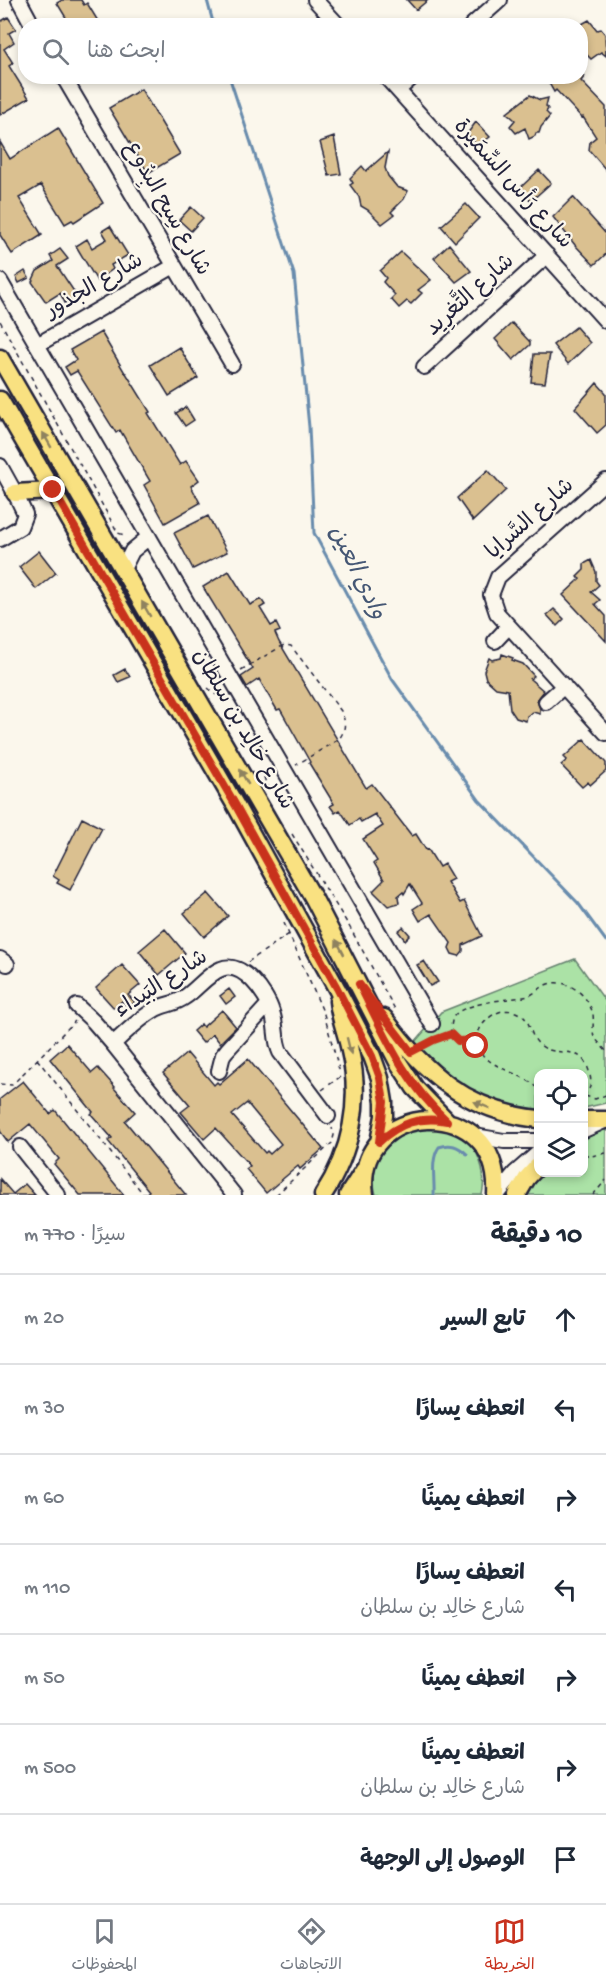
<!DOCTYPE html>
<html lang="ar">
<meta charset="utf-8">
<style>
body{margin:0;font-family:"Gochi Hand","Playpen Sans Arabic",sans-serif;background:#f2f2f3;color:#1f2937;direction:rtl}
.controls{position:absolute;right:18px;bottom:18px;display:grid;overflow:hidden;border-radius:12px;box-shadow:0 3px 9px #0003}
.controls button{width:54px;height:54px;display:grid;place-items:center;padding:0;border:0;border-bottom:2px solid #e0e1e3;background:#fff;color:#1f2937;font:30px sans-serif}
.stop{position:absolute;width:18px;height:18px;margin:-14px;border:4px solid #c8321e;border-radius:50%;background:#fff}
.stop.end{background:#c8321e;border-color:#fff;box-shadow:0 2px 6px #0008}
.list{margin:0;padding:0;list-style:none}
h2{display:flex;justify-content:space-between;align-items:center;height:78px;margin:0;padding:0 24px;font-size:26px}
h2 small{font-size:20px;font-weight:400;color:#747a83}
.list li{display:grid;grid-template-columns:39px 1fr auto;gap:18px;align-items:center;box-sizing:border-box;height:90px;padding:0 24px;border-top:2px solid #e0e1e3}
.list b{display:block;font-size:22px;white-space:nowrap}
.list p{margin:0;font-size:20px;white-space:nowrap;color:#747a83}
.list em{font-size:20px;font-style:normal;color:#747a83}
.icon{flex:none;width:33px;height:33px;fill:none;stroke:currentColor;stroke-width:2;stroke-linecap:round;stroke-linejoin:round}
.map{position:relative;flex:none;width:606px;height:1195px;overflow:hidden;direction:ltr}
.search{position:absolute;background:#fff;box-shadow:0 3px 9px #0003;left:18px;right:18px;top:18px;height:66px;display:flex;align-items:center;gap:15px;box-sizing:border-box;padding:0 21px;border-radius:24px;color:#747a83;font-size:22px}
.sheet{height:708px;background:#fff}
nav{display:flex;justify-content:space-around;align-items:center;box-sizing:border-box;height:84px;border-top:2px solid #e0e1e3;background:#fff;font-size:16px;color:#747a83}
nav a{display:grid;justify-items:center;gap:3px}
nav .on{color:#c8321e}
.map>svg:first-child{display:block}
.green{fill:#abe2a6;stroke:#668270;stroke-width:1.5}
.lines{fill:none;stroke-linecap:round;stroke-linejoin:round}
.stream{stroke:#698cad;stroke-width:3}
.building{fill:#dac090;stroke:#22223b;stroke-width:1.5;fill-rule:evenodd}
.minor-casing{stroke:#22223b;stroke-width:18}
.major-casing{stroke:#22223b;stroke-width:21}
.path{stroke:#22223b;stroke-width:1.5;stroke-dasharray:4.5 4.5;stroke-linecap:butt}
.minor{stroke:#fbf7ec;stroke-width:14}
.major{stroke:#f9e181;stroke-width:16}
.oneway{fill:#8e825e}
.route{stroke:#c8321e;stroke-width:8}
.labels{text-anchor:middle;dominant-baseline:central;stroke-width:4.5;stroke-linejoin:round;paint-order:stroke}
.street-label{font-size:22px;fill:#22223b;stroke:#fbf7ec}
.water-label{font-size:24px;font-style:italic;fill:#455774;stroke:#fbf7ec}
</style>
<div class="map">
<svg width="606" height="1195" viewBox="0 0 606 1195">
<rect width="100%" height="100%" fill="#fbf7ec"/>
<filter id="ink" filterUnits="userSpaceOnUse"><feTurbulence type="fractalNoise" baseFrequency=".0167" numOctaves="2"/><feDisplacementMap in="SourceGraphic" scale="12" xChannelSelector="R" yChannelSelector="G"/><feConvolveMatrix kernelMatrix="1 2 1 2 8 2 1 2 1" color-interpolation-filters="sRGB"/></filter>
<g filter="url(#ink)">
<!-- green -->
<path class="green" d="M575,959L606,1002V1103L584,1108V1074H538V1110C489,1109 446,1078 414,1043L441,1012Z
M417,1127C426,1128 437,1127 446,1129C475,1135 488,1169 482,1195H376C367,1159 387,1140 417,1127Z
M606,1127V1195H522L538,1172H584V1139Z"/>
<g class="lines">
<!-- stream -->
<path class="stream" d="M207,0L214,26
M229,76L294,274L309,427L314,533L392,679L479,800L578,903L606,941
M434,1195C435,1180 430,1160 439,1147C451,1143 458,1146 467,1154"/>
</g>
<!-- building -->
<path class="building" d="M62,0H81L84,5L87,3L101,26H71L57,3Z
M407,0H428L416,10Z
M8,17L16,29L9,33L14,42L4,49L13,63L9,66L29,98L0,115V22Z
M589,20L597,30L601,29L605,34L606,56L601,52L591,59L580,48V32L583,30L580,25Z
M545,76H585L581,81L606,107V170L589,150L590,142L596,137L583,117L582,118L556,90L554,92Z
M141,89L180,154L148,173L109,108Z
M530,95L540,100L548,98L546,106L548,109L546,112L550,116L541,127L539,133H536L535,136L529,139L525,128L516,133L510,126L515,120L507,113Z
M476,122L490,137L478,146L467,134Z
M58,128L103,203L74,222L72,220L65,224L41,185L19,198L42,235L12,254L0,235V142L10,159Z
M334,137L341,174L329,176L320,142Z
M388,152L385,168L388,176L397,187L408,191L404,199L391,212L394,215L382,224L368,210L361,206L359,197L350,185L353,183L350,178L362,166L366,171Z
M539,170L551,183L531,201L520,188Z
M573,197L606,234V254L594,265L575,245L553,217Z
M466,204L479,218L455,242L441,226Z
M191,207L203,218L191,231L179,220Z
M110,226L128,255L111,265L113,269L97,281L76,246L87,239L92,248L107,239L102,231Z
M449,244L471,271L456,282L434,258Z
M60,249L68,259L57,266L77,296L65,303L60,293L46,302L32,282L37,271L53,261L50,256Z
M401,252L431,280L418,290L422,293L411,304L407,301L399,308L391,299L395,295L383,282L386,278L380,271Z
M25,271L29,278L19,283L16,277Z
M512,323L530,342V345L513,360L495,339Z
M576,327L590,343L568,364L553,345Z
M101,332L125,373H126L150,412L148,413L180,465L186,461L199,480L191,486L200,503L165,523L144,485L150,481L120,430L116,433L77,371L70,375L65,367L76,360L70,350Z
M179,347L198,378L169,396L150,365Z
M534,354H550L545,383L531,382Z
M597,383L606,393V425L597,433L575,408Z
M186,407L194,420L185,426L176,413Z
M488,470L506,490L473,521L457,498Z
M208,516L227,552L193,569L174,533Z
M39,551L56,573L36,589L19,567Z
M591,560L596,572V581L599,585L591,592L600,600L595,604L606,616V641L563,595L580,579L577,577L584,570V564Z
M229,571L250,605L261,599L265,605L260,608L271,626L276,623L280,631L275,633L279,642L365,786L366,788L372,784L412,836L416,834L426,850L428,849L439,867L444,864L453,879L447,882L460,903L464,901L482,936L463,945V951L459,956L452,954L449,948L451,943L431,914L420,921L413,909L422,903L410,884L404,894L403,892L398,896L399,903L388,906L373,891L384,880L374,863L377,861L363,839L383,826L375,814L361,822L359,819L350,825L340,810L335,813L330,806L334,804L309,763L310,762L280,709L277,710L259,679L247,687L241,677L253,669L203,587Z
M554,609L564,619L557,626L547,615Z
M502,654L513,658L512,660L523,664L534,676L530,679L544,691L537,700L540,709V714L533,712L527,716L526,721L516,718L510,709L508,690L496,688L486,679L484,671L489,658L492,660L501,658Z
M125,669L130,677L118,682L114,675Z
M584,739L606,763V771L590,785L588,782L582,787L561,765L567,760L564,757Z
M82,818L102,828L70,890L57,883L59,880L53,876Z
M208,893L228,916L204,937L184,913Z
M403,927L410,935L405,940L398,931Z
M165,929L185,953L159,975L139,951Z
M424,961L438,982L430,986L417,965Z
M122,965L140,985L128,995L135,1002L128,1007L122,1001L114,1008L96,988Z
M229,989L235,997L226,1004L220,996Z
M222,1010L236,1027L220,1043L213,1034L203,1043L193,1031L201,1024L203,1027Z
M67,1044L92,1073L98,1068L115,1087L114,1088L135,1112L125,1121L186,1195H144L149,1191L108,1141L112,1138L91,1114L93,1112L50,1059Z
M187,1053L214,1085L217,1082L219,1084L248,1059L323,1149L300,1169L298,1166L266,1193L246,1169L250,1166L216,1128L204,1139L181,1112L190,1105L163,1073ZM247,1103L281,1144L270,1154L267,1151L265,1153L232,1115Z
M23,1081L50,1114L55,1110L124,1195H80L54,1164L59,1159L30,1124L8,1142L0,1131V1099Z
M0,1179L13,1194L25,1184L35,1195H0Z"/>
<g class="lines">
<!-- minor casing -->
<g class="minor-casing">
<path id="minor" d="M19,0L33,26
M315,0L339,26
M471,26L500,0
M63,76L232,364
M385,76L606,321
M398,90L414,76
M0,281L432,1024
M37,345L174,266
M424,367L547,255
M0,466L15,493L25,514L20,527L0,539
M606,481L498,577L491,595L497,613L606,733
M123,569L132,551L149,537
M495,641L509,626
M546,702L564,686
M0,959L7,964
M77,1006L94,1022L113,1044L234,1195
M113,1044C126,1032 140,1018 156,1009C165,1004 176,1004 185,997C197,989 208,974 221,969C242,960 267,994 272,1012C277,1025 274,1039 280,1052L328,1116
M219,1071L223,1055L227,1050L269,1004
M584,1130L604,1121
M475,1136L504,1141H538
M20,1147L58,1195
M497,1195L515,1173L538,1153"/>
</g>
<!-- major casing -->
<g class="major-casing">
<path id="major" d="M0,358L314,899L398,1062L415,1088L447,1121
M0,400L236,806L337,989L372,1056L380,1078L384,1102V1116L379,1142
M15,493L53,491
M384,1018C425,1074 468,1111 538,1119
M584,1120H606
M323,1195C351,1152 362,1102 350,1051C347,1034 340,1019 338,1001
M348,1195L364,1170
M365,1195C351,1100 502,1090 496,1195
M517,1195L527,1178L538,1166"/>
</g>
<!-- path -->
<path class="path" d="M0,321L118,533L124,535
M241,670L284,645L291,646L341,711C346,721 346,730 339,739L296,765
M208,688L216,695
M264,777L269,793
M292,834L349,926L396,1011
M284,923L324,1014L340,1073
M248,962L289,934
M475,1040L458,1041L451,1034C451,1028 451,1021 454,1016C463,1003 509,999 524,997C534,996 539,987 548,984C568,978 588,995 593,1014C594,1022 592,1029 594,1037L606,1051
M424,1045L450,1034
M37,1059L144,1195
M0,1084L12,1085L75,1021
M538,1088C521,1072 494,1070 480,1052C467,1035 492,1006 512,1011C535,1017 526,1034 540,1045C558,1060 582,1040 590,1075C592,1084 590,1090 584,1095
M322,1090L340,1077
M585,1096L595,1099L606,1095
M584,1154L591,1156L606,1153
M276,1195L332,1143L334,1135L332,1128
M593,1195L606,1180"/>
<!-- minor -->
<use href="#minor" class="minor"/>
<!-- major -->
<use href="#major" class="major"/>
</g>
<!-- one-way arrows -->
<defs><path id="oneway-solid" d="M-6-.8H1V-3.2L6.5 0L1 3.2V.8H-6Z" transform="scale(1.5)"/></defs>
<g class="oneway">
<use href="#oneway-solid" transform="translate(47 440) rotate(-120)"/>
<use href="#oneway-solid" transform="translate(146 609) rotate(-120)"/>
<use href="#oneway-solid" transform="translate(244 777) rotate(-120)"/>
<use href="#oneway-solid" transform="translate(340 947) rotate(-118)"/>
<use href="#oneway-solid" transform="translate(349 1046) rotate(76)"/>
<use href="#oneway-solid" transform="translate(482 1105) rotate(-157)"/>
</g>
</g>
<g class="lines" filter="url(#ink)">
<!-- route -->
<path class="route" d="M53,490L236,806L337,988L372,1056L380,1078L384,1102L379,1142C399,1123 420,1116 447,1121C402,1079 386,1037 359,984L411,1052L434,1040L451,1034L458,1041L476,1040V1046"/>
</g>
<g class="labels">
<!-- street labels -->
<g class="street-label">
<text transform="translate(512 185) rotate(48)">شارع رَأس السِّمَيرة</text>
<text transform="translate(166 209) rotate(60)">شارع سِيح البِدُوع</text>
<text transform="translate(95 287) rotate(-30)">شارع الجذور</text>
<text transform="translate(471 296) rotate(-42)">شارع التَّغرِيد</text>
<text transform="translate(531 520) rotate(-42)">شارع السَّرايا</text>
<text transform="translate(242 730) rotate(60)">شارع خالِد بن سلطان</text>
<text transform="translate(162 985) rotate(-33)">شارع البَيداء</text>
</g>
<!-- water labels -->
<g class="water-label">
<text transform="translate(356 573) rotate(64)">وادي العين</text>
</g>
</g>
</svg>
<div class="controls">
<button><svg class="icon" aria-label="locate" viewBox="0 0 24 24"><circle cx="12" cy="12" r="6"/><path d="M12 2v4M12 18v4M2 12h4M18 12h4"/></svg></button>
<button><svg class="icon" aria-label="layers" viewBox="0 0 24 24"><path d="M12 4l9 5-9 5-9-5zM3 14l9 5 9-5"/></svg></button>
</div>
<div class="stop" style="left:476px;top:1046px"></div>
<div class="stop end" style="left:53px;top:490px"></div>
<div class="search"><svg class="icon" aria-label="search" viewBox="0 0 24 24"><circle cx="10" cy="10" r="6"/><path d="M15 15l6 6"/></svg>ابحث هنا</div>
</div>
<section class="sheet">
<h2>10 دقيقة<small>سيرًا · 770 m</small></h2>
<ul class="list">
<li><svg class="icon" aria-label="ahead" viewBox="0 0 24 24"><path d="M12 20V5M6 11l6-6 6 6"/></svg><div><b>تابع السير</b></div><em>20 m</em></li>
<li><svg class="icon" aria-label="left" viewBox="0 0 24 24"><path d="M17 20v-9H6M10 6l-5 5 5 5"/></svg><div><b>انعطف يسارًا</b></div><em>30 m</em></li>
<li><svg class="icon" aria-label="right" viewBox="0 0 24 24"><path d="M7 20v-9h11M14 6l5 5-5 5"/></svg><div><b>انعطف يمينًا</b></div><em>60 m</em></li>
<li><svg class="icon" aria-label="left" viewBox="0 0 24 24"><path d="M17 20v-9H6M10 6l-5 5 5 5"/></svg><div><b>انعطف يسارًا</b><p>شارع خالِد بن سلطان</p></div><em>110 m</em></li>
<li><svg class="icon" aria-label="right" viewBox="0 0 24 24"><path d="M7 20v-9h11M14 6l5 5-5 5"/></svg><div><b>انعطف يمينًا</b></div><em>50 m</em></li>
<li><svg class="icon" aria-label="right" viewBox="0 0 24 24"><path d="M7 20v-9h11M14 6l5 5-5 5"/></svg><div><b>انعطف يمينًا</b><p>شارع خالِد بن سلطان</p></div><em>500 m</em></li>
<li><svg class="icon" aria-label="arrive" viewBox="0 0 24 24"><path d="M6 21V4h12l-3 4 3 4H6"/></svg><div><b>الوصول إلى الوجهة</b></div></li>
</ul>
</section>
<nav>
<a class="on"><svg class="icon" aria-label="map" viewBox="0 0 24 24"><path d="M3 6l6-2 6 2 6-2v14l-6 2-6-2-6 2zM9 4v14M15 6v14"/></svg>الخريطة</a>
<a><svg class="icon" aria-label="directions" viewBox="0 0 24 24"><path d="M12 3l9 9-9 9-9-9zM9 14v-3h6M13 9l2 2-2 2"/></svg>الاتجاهات</a>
<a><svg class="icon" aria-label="saved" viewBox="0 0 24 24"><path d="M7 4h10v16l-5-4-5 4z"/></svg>المحفوظات</a>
</nav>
